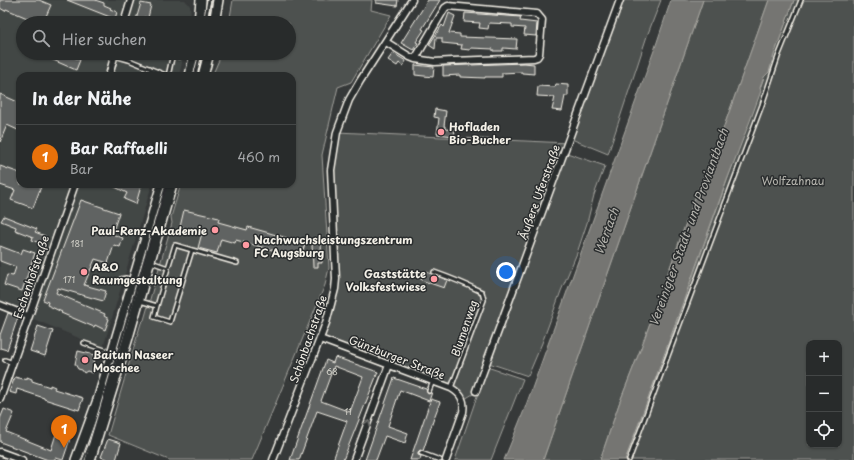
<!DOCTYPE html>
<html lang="de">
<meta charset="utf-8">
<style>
body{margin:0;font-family:"Playpen Sans",sans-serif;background:#303333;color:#f1f3f6}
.controls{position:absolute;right:12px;bottom:12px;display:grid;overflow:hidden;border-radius:8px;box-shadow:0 1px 3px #0004}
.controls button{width:36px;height:36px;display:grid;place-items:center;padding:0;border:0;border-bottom:1px solid #444747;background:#282b2b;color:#f1f3f6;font:20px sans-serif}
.you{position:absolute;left:506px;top:272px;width:14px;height:14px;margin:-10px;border:3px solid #fff;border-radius:50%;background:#1a73e8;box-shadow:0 0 0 6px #1a73e833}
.badge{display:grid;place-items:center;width:26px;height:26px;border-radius:50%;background:#e69b98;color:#fff;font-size:13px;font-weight:700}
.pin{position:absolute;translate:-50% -33px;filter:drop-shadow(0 1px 2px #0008)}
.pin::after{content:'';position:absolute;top:21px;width:14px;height:12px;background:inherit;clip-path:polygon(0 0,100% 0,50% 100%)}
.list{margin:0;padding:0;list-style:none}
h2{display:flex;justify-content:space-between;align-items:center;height:52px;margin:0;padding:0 16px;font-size:17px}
h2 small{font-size:13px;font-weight:400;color:#a5a7a9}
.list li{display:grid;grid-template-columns:26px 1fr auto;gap:12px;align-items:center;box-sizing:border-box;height:64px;padding:0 16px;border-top:1px solid #444747}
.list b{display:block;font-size:15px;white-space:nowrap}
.list p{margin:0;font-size:13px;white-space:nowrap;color:#a5a7a9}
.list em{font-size:13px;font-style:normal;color:#a5a7a9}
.icon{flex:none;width:22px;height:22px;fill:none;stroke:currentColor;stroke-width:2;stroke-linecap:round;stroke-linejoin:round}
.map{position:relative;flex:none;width:854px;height:460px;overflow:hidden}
.search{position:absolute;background:#282b2b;box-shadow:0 1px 3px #0004;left:16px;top:16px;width:280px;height:44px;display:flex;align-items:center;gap:10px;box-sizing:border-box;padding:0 14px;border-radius:22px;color:#a5a7a9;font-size:15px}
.panel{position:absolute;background:#282b2b;box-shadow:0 1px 3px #0004;left:16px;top:72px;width:280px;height:116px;border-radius:12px}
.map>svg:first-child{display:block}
.built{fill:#434645}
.green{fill:#4e514f;stroke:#a1a19c;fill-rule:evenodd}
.water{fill:#757572;stroke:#a8a7a1}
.building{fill:#616362;stroke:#f4f1e8;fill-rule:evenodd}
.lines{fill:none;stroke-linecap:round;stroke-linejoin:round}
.service-casing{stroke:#f4f1e8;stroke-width:6}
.minor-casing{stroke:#f4f1e8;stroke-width:9}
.secondary-casing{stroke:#f4f1e8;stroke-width:12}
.service{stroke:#2a2d2e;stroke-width:3}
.minor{stroke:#2a2d2e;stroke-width:6}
.secondary{stroke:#2a2d2e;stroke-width:9}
.tram{stroke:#f4f1e8;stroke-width:1}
.oneway{stroke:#71726f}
.poi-dot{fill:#ff9aa2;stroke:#2a2d2e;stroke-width:1.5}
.labels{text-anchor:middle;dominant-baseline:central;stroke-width:3;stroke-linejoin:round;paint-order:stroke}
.number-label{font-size:9px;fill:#cfcec6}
.poi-label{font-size:11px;font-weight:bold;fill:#f4f1e8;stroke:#2a2d2e;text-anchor:start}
.park-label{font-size:11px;fill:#bab9b2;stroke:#2a2d2e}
.street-label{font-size:11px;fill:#f4f1e8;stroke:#2a2d2e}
.water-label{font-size:12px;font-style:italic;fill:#b4b3ad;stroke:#2a2d2e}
</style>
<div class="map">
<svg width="854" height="460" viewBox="0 0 854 460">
<rect width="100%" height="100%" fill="#363939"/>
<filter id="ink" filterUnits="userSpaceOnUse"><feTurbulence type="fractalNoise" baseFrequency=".025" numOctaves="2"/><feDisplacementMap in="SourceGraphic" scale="8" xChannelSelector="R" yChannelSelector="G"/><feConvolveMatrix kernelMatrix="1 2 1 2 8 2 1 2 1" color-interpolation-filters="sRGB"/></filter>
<g filter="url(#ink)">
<!-- built -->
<path class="built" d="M0,0H185L190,6L191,17L190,23H23V53H184L179,76H20V184H152L103,348L31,318L25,311L0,302Z"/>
<!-- green -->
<path class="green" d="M233,0H372L371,10L391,15L351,82L338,87L322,155L329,268L325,285L252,460H169L108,435L141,323L144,320L172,223L171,217L181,184H292V76H212L222,53H289V23H229Z
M620,0H661L647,36L608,154L569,138Z
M703,0H769L722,132L695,198L641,348L619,404L600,460H543Z
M794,0H854V460H625L646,401L660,369L764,77L769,72L774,55ZM809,343H839V445H809Z
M337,132L567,143L564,152L605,166L594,195L587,223L577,253L561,291L542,343L528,376L486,362L476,391L473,394L463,400L458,393L320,339L335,289L331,170Z
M487,367L523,379L491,460H455Z"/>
<!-- water -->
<path class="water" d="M671,0H703L543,460H504L525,408L656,45Z
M769,0H794L774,55L769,72L764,77L760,88L761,91C747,131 730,170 716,210C686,293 657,377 625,460H600L619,404L641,348L695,198L722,132Z"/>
<!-- building -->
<path class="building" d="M0,0H39L51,5L43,23H39L6,9L5,11L0,8Z
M67,0H95L104,3V5L111,8L110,9L117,12L115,19Z
M376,0H398L397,6L376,3Z
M428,0H440L422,29L424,30L416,42L418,43L413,50L401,43Z
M141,3L151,5L148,18L144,17L142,23H135Z
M449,13L455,16L449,33L460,34V37L517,39L516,49L503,48V51H493V49L471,48L470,50L461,49L462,45L442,43V38H436L435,49L429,45L442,25L444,27Z
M465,13L521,17L520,21L537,23L536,36L524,35L525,28L512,27V24L489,23L488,29L479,28L480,23L464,22Z
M37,53H65L80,60L76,70Z
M161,53H182L180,60L175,58L172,55L169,57L161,56Z
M393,53L406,61L403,66L399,63L397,66L388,60Z
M524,63L534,64V74L522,73V72L502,73V77H485V78L460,77V75L443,76V66Z
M415,65L434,67L433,77L415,75Z
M556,84L568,85V96H565L562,111L552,110L555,97L537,96L538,86L555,87Z
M0,94L20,103V131L7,125L0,142Z
M435,109L446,111L444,126H445V129L455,130L454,136L437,134L439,118L434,117Z
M0,166L20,173V184H42L33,208L11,200L15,190L0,185Z
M109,184H136L141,186L136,204L124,199L127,193Z
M81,200L119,213L112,234L123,238L120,247L114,245L108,263L95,259L84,285L106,291L103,301L58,288L56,293L105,314L104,316L109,319L105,330L95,325L94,327L61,313L62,312L47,305L48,302L43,300Z
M184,210L219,218L218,222L247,230L248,227L305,243L301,258L236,240L235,243L221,239L217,253L198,248L202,233L180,227Z
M4,216L37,229L35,232L45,236L42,244L32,240L33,237L15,230L16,227L1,221Z
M321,243L322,263H318V267H313L312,244Z
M0,246L21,254L23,249L35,253L22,291L4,285L7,275L13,276L16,267L0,261Z
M424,271L447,280L444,288L421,280Z
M8,313L18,317L7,350L0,348V335Z
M38,326L53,331L45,356L30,351Z
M78,351L95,355L93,363L95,366L93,373L87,371L84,373L82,370L78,369L75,364Z
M335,357L378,372L343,460H333L347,421L317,411L299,460H290L326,360L333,363ZM334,366L363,377L350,412L321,401Z
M15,377L22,379L23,378L27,379V377L32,379V381L50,387V385L55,387L54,389L83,398L79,410L44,399V398L17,389L16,394L9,392Z
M394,378L426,389L428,394L432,392L429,401L400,390L388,426L408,433L405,443L385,436L376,460H365Z
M431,399L440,402L434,418L423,451L420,450L418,452V455L421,456L420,460H410Z
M4,409L14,413L6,432L51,450L56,434L70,439L63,460L55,458V460H48L0,442V419Z
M108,439L121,443L116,460H109L101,457Z"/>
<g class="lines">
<!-- service casing -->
<g class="service-casing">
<path id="service" d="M205,23L209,0
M115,56L129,60L168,76
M150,68L151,76
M169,76H168L172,58
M195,76L200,53
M192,250L237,263
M434,272C451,278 466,284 482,292L484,300L451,388
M121,279L126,278L132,280
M140,301L157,306L154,317L170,322L192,250L175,245L168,268L151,262
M157,306L168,268
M84,343L111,352
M5,360L13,363
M429,391L433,381
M421,453L440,460
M83,460L90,443L103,401L167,184
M629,460L762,105L778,57L801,0"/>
</g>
<!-- minor casing -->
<g class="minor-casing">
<path id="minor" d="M124,23L131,0
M386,42L410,57L415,59L445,8L448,6L537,14L542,20L539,54L537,57L534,58L452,61L435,62L415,59
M109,76L115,53
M0,305L28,316
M320,339L451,388C461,394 465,400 463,412L446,460
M476,391L620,0
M0,399L75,184
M0,452L22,460
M273,460L326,323L335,289L336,279L331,170L337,132L349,100L360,81L412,0
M354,460L389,365"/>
</g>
<!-- secondary casing -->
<g class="secondary-casing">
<path id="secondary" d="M199,23L201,0
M214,23L218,0
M190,76L195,53
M203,76L209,53
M76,460L99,397L162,184
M90,460L127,341L172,184"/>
</g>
<!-- service -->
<use href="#service" class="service"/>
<!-- minor -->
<use href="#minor" class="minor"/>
<!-- secondary -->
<use href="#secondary" class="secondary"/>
<!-- tram -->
<path class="tram" d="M207,23L211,0
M193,76L199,53
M82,460L89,443L102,400L165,184"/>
</g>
<!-- one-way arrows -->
<defs><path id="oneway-chevron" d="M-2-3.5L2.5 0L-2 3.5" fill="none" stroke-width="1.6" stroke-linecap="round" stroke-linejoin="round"/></defs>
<use class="oneway" href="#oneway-chevron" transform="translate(368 423) rotate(-69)"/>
</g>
<!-- markers -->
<g class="poi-dot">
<circle cx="441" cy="132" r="4"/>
<circle cx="215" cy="230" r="4"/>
<circle cx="246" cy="245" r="4"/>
<circle cx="84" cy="272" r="4"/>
<circle cx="434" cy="279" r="4"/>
<circle cx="85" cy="360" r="4"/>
</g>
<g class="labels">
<!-- number labels -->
<g class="number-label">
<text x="77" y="243">181</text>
<text x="69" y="279">171</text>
<text x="332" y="371">68</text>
<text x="348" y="411">11</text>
</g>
<!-- poi labels -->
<g class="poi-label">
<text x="449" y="126">Hofladen<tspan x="449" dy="13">Bio-Bucher</tspan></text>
<text x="207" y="230" text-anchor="end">Paul-Renz-Akademie</text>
<text x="254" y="239">Nachwuchsleistungszentrum<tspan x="254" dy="13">FC Augsburg</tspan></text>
<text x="92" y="266">A&amp;O<tspan x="92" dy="13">Raumgestaltung</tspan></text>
<text x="426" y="273" text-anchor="end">Gaststätte<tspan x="426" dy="13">Volksfestwiese</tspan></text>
<text x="93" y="354">Baitun Naseer<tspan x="93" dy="13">Moschee</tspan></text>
</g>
<!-- park labels -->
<g class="park-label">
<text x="793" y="180">Wolfzahnau</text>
</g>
<!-- street labels -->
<g class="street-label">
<text transform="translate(539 192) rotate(-70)">Äußere Uferstraße</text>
<text transform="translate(31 277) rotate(-71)">Eschenhofstraße</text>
<text transform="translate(464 328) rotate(-71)">Blumenweg</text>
<text transform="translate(308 339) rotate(-71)">Schönbachstraße</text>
<text transform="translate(397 357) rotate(21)">Günzburger Straße</text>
</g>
<!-- water labels -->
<g class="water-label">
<text transform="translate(688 227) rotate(-70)">Vereinigter Stadt- und Proviantbach</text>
<text transform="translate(606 231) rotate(-70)">Wertach</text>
</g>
</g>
</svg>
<div class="controls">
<button>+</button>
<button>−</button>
<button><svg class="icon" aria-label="locate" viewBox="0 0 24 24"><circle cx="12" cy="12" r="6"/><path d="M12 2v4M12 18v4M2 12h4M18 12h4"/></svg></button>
</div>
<div class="you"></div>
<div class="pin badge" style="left:64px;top:448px;background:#e8710a">1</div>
<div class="search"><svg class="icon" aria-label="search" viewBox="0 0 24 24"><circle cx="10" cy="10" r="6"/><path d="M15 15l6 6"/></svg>Hier suchen</div>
<section class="panel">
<h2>In der Nähe<small></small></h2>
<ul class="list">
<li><span class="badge" style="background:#e8710a">1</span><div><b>Bar Raffaelli</b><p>Bar</p></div><em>460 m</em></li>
</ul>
</section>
</div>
